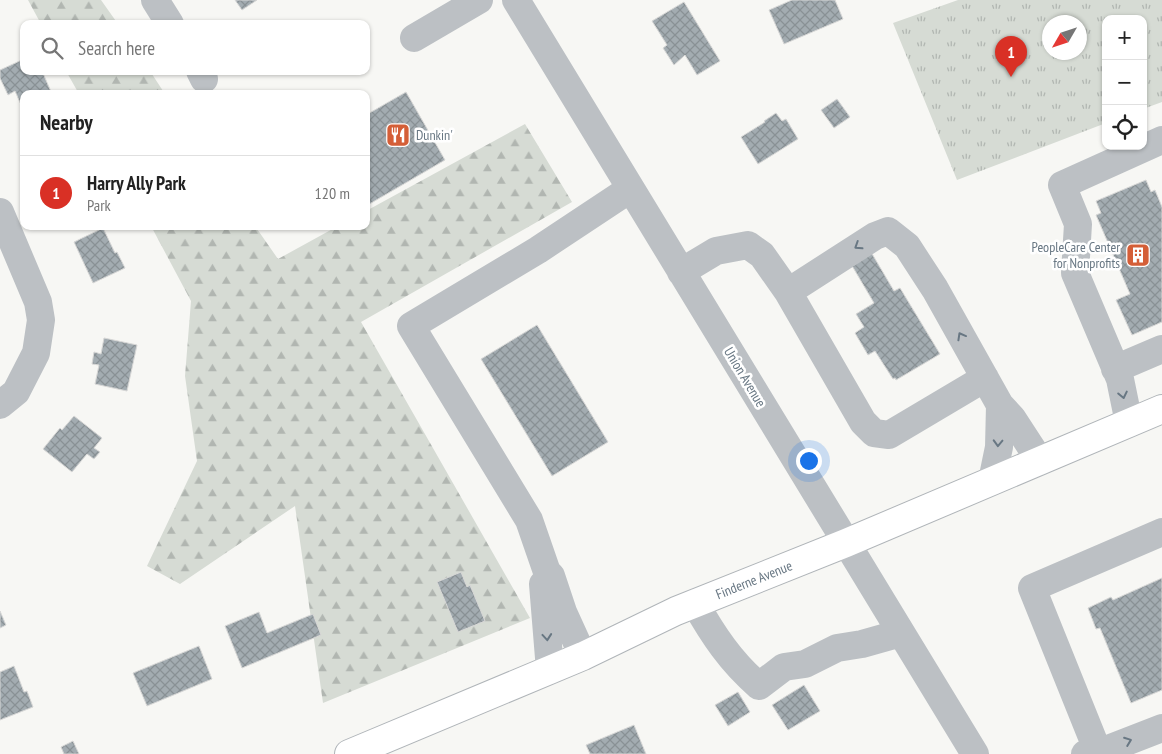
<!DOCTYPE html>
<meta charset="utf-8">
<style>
body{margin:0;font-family:"PT Sans Narrow",sans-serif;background:#f6f6f6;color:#222}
.controls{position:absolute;right:15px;top:15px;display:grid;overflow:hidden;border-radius:10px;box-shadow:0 1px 4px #0004}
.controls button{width:45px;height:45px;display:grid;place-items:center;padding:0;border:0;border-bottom:1px solid #e0e0e0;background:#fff;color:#222;font:25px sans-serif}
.compass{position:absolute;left:1042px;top:15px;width:45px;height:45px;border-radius:50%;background:#fff;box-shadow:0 1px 4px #0004;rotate:231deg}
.you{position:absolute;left:808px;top:460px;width:18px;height:18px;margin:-12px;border:4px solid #fff;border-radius:50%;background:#1a73e8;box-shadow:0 0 0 8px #1a73e833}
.badge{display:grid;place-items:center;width:32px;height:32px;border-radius:50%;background:#d93025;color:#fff;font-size:16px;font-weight:700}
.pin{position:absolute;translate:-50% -41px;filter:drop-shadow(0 1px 2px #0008)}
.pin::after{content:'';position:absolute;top:26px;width:18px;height:15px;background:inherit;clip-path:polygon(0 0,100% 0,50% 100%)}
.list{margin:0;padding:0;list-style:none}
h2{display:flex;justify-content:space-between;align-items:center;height:65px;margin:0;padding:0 20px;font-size:21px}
h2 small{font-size:16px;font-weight:400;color:#767676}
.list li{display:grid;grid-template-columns:32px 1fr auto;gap:15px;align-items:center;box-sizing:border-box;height:75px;padding:0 20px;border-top:1px solid #e0e0e0}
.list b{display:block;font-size:19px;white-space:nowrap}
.list p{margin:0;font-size:16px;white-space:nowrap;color:#767676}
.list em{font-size:16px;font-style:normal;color:#767676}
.icon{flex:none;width:28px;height:28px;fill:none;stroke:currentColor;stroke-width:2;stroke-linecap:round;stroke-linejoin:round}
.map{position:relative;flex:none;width:1162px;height:754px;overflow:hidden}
.search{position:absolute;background:#fff;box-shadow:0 1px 4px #0004;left:20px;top:20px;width:350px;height:55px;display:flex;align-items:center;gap:12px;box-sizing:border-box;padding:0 18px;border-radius:10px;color:#767676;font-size:19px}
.panel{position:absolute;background:#fff;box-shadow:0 1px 4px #0004;left:20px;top:90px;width:350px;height:140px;border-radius:10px}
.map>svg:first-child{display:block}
.forest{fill:url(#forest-firs)}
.park{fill:url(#park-tufts);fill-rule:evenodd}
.building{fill:url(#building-cross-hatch);stroke:#d8d8d7}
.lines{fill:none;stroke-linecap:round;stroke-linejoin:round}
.major-casing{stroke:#b0b5b9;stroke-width:30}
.minor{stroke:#bcc0c4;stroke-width:28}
.major{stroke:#fff;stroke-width:28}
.oneway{stroke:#687783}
.labels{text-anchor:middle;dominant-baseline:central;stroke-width:5;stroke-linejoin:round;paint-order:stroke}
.poi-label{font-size:14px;fill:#687783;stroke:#fff;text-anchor:start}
.street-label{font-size:14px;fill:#687783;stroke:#fff}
</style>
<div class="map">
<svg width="1162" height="754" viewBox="0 0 1162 754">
<defs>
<pattern id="forest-firs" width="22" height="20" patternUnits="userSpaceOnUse" patternTransform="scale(1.25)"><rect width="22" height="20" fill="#d6dbd4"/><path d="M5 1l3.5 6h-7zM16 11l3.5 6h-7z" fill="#b1b6b1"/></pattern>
<pattern id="park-tufts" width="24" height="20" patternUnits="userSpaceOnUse" patternTransform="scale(1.25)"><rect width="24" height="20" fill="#d6dbd4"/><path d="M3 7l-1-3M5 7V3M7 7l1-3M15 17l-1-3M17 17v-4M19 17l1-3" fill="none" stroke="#b1b6b1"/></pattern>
<pattern id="building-cross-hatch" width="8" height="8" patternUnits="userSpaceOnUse" patternTransform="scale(1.25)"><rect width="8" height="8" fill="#a3acb1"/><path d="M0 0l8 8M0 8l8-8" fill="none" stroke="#899195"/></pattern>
</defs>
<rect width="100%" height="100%" fill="#f7f7f4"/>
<!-- forest -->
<path class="forest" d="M28,0H101L118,24H41Z
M66,71H150L165,94H79Z
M525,124L572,202L361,322L530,618L323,703L295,506L180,584L147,566L197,461L185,376L191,301L151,226H255L278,259L338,226H366V211Z"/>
<!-- park -->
<path class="park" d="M958,0H1162V102L1143,109V19H1106V123L957,180L893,23ZM1050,22H1080V52H1050Z"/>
<!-- building -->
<path class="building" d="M235,0H257L242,10Z
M792,0H835L843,19L784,44L769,10Z
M684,2L720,61L697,75L685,55L674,65L663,48L667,45L652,21Z
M24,59V71H42L52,94H24V107H22L15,91L8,95L0,78V70Z
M406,92L445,160L366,206V115Z
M837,99L850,117L834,128L821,110Z
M776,113L782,121L786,119L798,139L758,164L741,137L765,122L764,121Z
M1146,180L1151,192L1155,190L1162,207V322L1132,335L1116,300L1130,294L1096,215L1101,213L1096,201Z
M103,228L115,253L117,252L125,268L93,283L74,242Z
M871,252L894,291L900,288L940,354L896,380L895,378L893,379L875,351L868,355L855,333L864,327L856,314L874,303L851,264Z
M537,325L608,442L552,476L481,359Z
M104,338L137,345L127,391L95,384L99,365L92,364L94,352L101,354Z
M74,416L102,438L94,448L100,452L94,459L87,454L72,472L43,449L60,428L62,430Z
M461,572L467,587L470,585L485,621L458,632L437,582Z
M1162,578V690L1131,703L1100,628L1096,629L1088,608L1111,597L1113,600Z
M0,611L6,625L0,628Z
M259,612L267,633L313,614L321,635L242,668L225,626Z
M199,646L212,679L147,706L133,673Z
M14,666L24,692L27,691L33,707L0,720V672Z
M804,685L820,711L788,730L772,705Z
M738,692L750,712L728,726L715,705Z
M634,725L646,754H590L586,745Z
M73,741L79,754H64L61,747Z"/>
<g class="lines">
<!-- major casing -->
<g class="major-casing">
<g id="major">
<path id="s1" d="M349,754L583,656L676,611L846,543L1162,409"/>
</g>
</g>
<!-- minor -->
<path class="minor" d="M155,0L170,24
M516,0L975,754
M414,38L479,0
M200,71L204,79
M0,212L38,302L41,320L36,353L16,392L0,405
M681,272L716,251L748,245L762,255L788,292L863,422L874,433L889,435L985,378
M788,292L875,236L888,231L907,246L935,289L1000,405L1012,418L1040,461
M1115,369L1162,349
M1129,423L1120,379L1075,273L1078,224L1062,185L1162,140
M992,481L999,447L1000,405
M543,584L550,670
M695,603C713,635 731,662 759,686L784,667L805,664L837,648L862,644L901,633
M583,656L563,612L551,576L547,572L529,520L411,326L538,250L630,189
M1085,754L1098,752L1032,588L1162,532
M1095,754L1162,728"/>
<!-- major -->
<use href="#major" class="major"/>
</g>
<!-- one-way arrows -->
<defs><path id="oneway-chevron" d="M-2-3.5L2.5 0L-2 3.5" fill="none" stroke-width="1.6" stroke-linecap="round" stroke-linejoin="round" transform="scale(1.25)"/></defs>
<g class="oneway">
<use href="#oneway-chevron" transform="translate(858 246) rotate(147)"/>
<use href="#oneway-chevron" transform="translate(961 336) rotate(-119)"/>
<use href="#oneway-chevron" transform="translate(1123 395) rotate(78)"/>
<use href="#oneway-chevron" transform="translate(998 443) rotate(92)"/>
<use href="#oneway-chevron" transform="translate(547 637) rotate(85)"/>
<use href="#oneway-chevron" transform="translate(1128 741) rotate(-21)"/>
</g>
<!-- icons -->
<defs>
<g id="restaurant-square" transform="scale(1.25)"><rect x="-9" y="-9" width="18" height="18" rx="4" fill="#d45e37" stroke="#fff"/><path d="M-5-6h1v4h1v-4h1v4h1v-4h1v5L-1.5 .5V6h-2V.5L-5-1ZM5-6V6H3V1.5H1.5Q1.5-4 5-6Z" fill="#fff"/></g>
<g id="building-square" transform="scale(1.25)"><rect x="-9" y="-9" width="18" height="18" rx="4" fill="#d45e37" stroke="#fff"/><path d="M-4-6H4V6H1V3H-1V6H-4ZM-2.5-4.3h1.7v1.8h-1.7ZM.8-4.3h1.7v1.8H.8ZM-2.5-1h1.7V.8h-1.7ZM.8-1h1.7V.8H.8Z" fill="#fff"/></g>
</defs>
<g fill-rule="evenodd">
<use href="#restaurant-square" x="398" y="135"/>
<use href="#building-square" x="1138" y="255"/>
</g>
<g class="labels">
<!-- poi labels -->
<g class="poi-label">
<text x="416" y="135">Dunkin'</text>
<text x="1120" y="247" text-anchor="end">PeopleCare Center<tspan x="1120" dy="16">for Nonprofits</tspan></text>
</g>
<!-- street labels -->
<g class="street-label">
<text transform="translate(745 377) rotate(59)">Union Avenue</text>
<text stroke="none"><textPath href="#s1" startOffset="441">Finderne Avenue</textPath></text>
</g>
</g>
</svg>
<div class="controls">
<button>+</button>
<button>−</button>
<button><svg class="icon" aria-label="locate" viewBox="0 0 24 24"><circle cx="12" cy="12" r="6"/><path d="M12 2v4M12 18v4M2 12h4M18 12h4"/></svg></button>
</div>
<svg class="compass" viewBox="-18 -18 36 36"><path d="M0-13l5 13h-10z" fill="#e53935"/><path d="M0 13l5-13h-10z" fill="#767676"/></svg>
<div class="you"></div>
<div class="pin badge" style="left:1011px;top:77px">1</div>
<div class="search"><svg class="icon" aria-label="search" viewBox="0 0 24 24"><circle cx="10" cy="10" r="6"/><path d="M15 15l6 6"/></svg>Search here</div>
<section class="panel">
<h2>Nearby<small></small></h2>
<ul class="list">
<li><span class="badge">1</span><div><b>Harry Ally Park</b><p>Park</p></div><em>120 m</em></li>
</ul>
</section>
</div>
